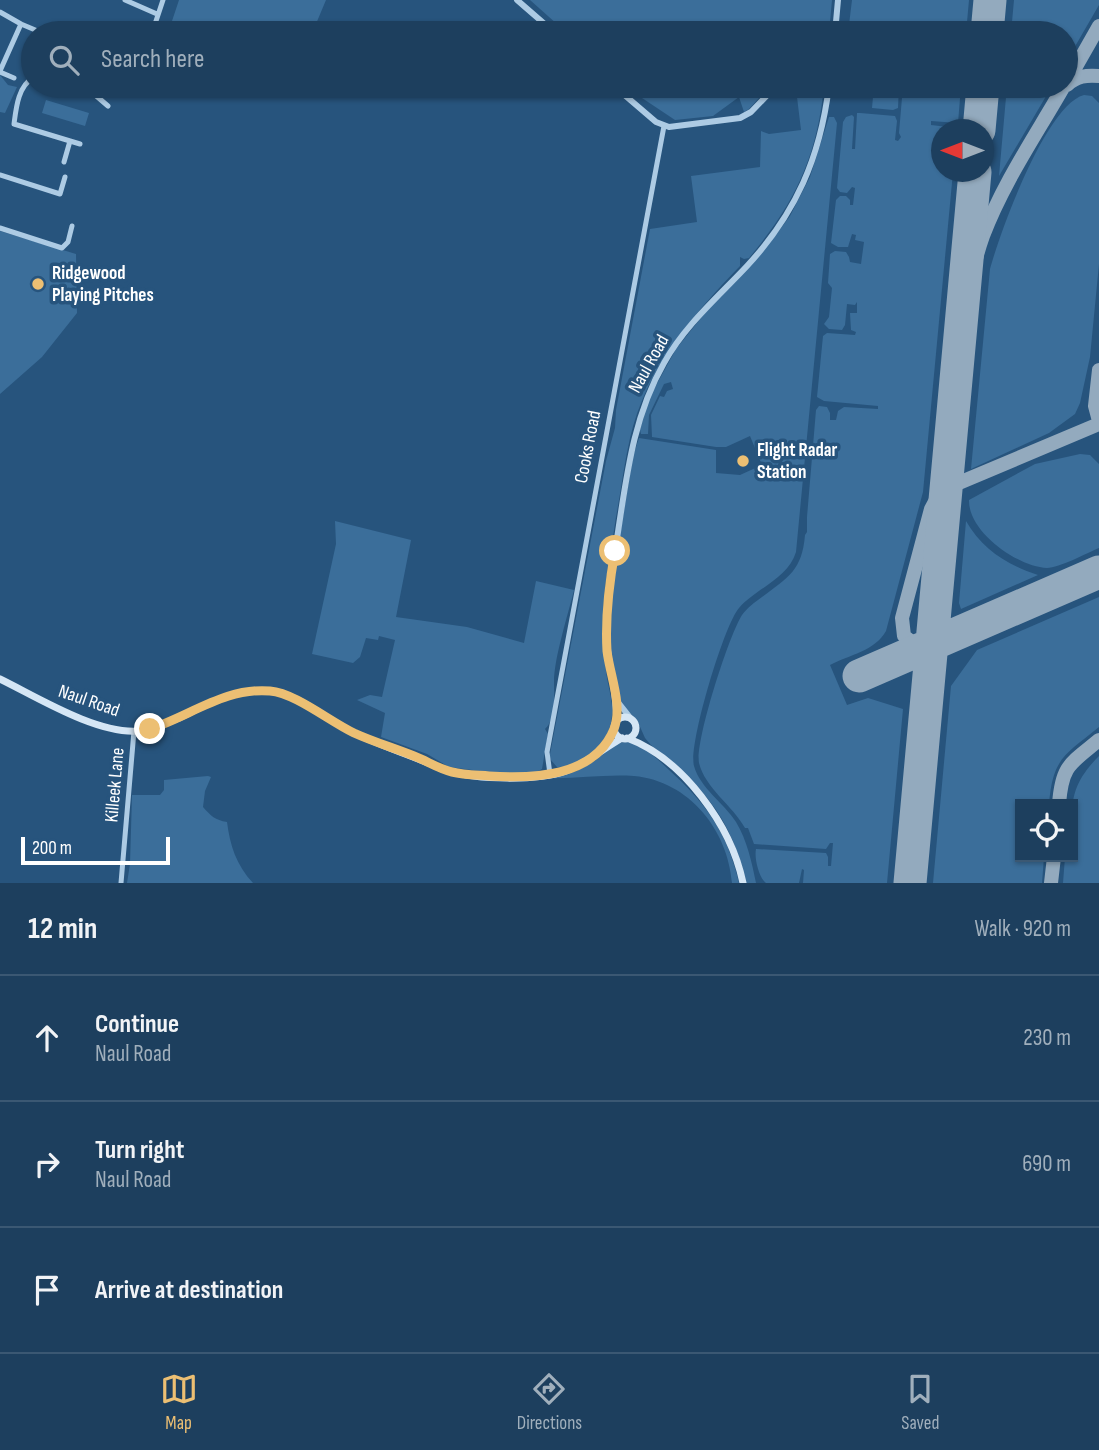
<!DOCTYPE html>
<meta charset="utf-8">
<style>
body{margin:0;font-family:"Sofia Sans Condensed",sans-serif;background:#254664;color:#f1f3f6}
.controls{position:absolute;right:21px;bottom:21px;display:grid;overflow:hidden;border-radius:0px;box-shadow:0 2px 5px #0004}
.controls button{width:63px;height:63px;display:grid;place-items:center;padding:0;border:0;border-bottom:2px solid #3b5873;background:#1d3f5e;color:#f1f3f6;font:35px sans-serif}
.compass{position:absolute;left:931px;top:119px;width:63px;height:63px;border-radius:50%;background:#1d3f5e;box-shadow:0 2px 5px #0004;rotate:270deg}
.scale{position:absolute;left:21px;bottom:18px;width:149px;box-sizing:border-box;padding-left:7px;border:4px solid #fff;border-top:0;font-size:19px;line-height:24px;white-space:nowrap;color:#fff;-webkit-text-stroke:5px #27547d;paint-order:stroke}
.stop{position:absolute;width:21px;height:21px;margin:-16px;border:5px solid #ecbf73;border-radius:50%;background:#fff}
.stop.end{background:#ecbf73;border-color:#fff;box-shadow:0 2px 7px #0008}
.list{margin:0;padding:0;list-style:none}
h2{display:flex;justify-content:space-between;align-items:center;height:91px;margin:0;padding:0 28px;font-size:30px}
h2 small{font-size:23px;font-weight:400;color:#a0afbc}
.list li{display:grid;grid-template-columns:46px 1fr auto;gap:21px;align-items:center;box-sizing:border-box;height:126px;padding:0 28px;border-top:2px solid #3b5873}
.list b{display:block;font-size:26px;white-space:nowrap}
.list p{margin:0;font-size:23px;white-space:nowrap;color:#a0afbc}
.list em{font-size:23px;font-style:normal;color:#a0afbc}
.icon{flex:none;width:38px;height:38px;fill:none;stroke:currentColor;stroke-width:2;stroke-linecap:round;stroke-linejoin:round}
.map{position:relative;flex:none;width:1099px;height:883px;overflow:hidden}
.search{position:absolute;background:#1d3f5e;box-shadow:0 2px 5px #0004;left:21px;right:21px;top:21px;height:77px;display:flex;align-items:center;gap:18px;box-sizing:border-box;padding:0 24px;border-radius:38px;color:#a0afbc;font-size:26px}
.sheet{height:469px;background:#1d3f5e}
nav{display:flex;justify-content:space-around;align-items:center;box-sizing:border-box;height:98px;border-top:2px solid #3b5873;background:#1d3f5e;font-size:19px;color:#a0afbc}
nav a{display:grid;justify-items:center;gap:4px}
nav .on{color:#ecbf73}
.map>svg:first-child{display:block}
.green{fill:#3b6e9a}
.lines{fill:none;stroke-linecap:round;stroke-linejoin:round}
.taxiway{stroke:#93aabe;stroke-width:14}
.runway{stroke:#93aabe;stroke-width:33}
.minor{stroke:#adcbe4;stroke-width:5}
.tertiary{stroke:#adcbe4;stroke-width:6}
.secondary{stroke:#d5e6f5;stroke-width:7}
.route{stroke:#ecbf73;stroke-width:9}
.poi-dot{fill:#ecbf73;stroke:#27547d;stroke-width:2.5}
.labels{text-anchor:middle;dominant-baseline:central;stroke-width:7;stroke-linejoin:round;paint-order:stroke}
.poi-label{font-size:19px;font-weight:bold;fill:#fff;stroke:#27547d;text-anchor:start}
.street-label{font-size:19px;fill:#fff;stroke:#27547d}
</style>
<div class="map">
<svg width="1099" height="883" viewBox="0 0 1099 883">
<rect width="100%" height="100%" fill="#27547d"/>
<!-- green -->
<path class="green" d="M179,0H326L313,31L170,27Z
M530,0H832L829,33H567Z
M852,0H969L966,33H848Z
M1014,0H1099V5L1066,62V33H1011Z
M0,75L8,85L17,87L5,113L0,112Z
M624,86H770L749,109L744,112L739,97L713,116L675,120Z
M786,86H824C817,157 795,203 749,258L744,259L740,257V266C691,317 647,367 630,438C624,464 621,491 616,517C611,552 603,587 603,623C602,639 604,655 606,671C608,689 615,704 611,723C606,745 580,768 557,767L550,759V754L606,461L615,428L616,410L650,229L697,222L691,176L760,167L761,131L769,134L801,130L797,97Z
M874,86H899L898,108L893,110L872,108Z
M903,86H961L958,123L931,121V125L957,128L942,130V172H953L923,492L886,631C875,651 849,655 830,665L847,705L868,698L903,709L887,883H803L804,870L802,869L799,883H766C759,878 754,858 756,849L826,853L828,857V866H831L833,843H830L826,849L754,844L748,828H745C733,806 705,788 699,763C695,741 729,635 742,615C747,608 755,602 762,597C789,577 802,570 805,535L807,532V517L816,410L819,406L827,407L830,413V420H836L838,411L844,407L878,409V406L824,401L817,397L823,336L827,333L855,335L856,332L851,330L850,313H857V302L855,305L847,304L845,325L842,330L829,329L824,324L829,317L832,288L828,283L830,254L835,251L846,252L849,257L850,262L861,264L864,242L855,240L856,235L852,234L848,247H838L831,243L836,200L840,196H846L850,200V205H853L855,188L852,187L847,193L840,192L837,188L843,122L846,117L852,115L854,117L852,149H855L857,113H860L895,116L897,121L895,140L898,141L901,137L899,133Z
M1007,86H1052L999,176Z
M1084,95L1092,96L1099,103V264L1090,357L1080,403L1075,414L1049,433L971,469L990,269C1000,232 1046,105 1084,95Z
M46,100L89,113L85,126L42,113Z
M829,117H834L837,123L796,552C788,579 756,588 739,608C724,625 688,745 694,766C700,788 724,803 736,822C747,840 752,863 756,883H746C739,849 724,815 700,790C685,773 667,760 651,745L645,738L637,720L622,705L619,699L609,642L611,590L633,456L639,438L716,450V473L740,475L762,465L750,436L726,447H716L652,437L651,415L660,396L664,397L667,391L673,389L671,382L664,384L649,415L648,434H641L640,430L648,400L676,349L705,313L778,232L790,216L810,177Z
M0,231L76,254L77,313L42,357L0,394Z
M1080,454L1090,455L1099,464V548C1087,553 1059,568 1047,568C1018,567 968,532 969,500L1035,464Z
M335,521L411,540L396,617L467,627L524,643L536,581L574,590C568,615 554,658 554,682C554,696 556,720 545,729L548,734L542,769L533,774H504L449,767L427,754L381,737L385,713L357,700L370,695L382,697L395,640L379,636L378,640L366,638L360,657L353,663L312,654L336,544Z
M966,521C982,549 1007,565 1038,575L961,609L959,603Z
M1099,597V727C1065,755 1053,757 1049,804H1020V857H1044L1042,883H933L951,686L977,650Z
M630,741C646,749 657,758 669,770C706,803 728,834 739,883H732C728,830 689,781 634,776C605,774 576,779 547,778L577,771L596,760L597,757L616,744Z
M1099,756V883H1063L1065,857H1073C1073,811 1064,791 1099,756Z
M208,776L211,777L205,791L203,807C211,816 215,820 227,822C230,845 236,865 253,883H127L130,864L132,795H160L164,790V780Z"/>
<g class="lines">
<!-- taxiway -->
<path class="taxiway" d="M1066,84L1099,26
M1067,85C1077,76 1086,75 1099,76
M961,330C967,298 972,267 983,236C1003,183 1036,135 1064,86
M1099,370L1095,406L1099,421
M929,646L916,645L904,636L902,618L931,509L938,496L954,485L1099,424
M1059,804C1062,765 1070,764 1099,740
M1051,883L1054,857"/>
<!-- runway -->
<path class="runway" d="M987,33L990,0
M979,130L983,86
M859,676L1099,572
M910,883L975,172"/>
<!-- minor -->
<path class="minor" d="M125,0L157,14
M0,12L21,24L0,71
M21,24L40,32
M152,33L163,0
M0,72L14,78
M33,78C18,86 16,109 14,124L80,144
M65,86L94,94L108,106
M64,162L70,141
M0,175L60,194L65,177
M0,228L62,248L68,242L72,226
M550,774L547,752L664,126
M121,883L134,731"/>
<!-- tertiary -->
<path class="tertiary" d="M517,0L555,33
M835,33L838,0
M614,86L656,122L669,127L740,118L751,112L776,86
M617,701L632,720
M616,722C617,691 607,663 607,632C606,598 613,565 618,532C627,473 634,415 664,363C685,325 718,297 747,266C796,213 820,158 829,86"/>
<!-- secondary -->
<path class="secondary" d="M0,679C37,697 96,734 138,731C152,730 166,723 179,718C208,704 236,688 269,691C295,692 329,721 354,733C385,747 417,758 448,771C477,780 538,781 566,771C586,763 603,749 622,738
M614 728a11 11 0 1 1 22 0a11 11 0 1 1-22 0Z
M627,738C683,759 731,825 743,883"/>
</g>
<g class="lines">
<!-- route -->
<path class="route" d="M150,729C190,716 226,687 270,691C295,693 329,721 354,733C374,742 394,748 414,756C427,761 439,769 452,772C464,775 477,775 489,776C533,779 595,777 614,729C623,705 610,676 607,651C605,618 609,584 615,551"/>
</g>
<!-- markers -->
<g class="poi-dot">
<circle cx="38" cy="284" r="7"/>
<circle cx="743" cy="461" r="7"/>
</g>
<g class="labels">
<!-- poi labels -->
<g class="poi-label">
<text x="52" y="273">Ridgewood<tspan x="52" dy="22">Playing Pitches</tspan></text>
<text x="757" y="450">Flight Radar<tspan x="757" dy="22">Station</tspan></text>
</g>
<!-- street labels -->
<g class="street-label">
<text transform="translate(649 364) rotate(-61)">Naul Road</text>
<text transform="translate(588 447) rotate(-79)">Cooks Road</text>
<text transform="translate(89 701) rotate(19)">Naul Road</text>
<text transform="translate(115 785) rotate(-85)">Killeek Lane</text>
</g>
</g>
</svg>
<div class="controls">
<button><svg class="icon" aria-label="locate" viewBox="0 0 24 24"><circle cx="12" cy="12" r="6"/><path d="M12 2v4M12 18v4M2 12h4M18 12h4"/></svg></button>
</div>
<svg class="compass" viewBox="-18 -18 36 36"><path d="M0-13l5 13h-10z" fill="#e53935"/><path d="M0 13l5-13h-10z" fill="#a0afbc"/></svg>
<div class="scale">200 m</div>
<div class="stop" style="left:615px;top:551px"></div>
<div class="stop end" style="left:150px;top:729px"></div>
<div class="search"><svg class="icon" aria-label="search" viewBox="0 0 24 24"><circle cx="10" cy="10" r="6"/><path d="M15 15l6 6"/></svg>Search here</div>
</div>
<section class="sheet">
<h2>12 min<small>Walk · 920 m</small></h2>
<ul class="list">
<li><svg class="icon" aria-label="ahead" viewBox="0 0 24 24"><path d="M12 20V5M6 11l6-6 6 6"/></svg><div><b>Continue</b><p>Naul Road</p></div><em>230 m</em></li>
<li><svg class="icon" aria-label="right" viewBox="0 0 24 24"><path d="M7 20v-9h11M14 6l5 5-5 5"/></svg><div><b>Turn right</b><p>Naul Road</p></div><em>690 m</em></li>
<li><svg class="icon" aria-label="arrive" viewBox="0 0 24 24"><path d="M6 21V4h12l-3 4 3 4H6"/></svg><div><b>Arrive at destination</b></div></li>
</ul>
</section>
<nav>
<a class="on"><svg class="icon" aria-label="map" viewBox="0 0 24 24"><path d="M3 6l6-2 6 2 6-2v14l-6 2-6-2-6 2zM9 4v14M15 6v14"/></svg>Map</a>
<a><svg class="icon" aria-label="directions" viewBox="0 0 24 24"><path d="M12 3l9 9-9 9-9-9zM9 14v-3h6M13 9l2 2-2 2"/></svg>Directions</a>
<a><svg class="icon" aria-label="saved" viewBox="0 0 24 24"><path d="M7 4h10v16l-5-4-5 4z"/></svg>Saved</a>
</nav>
